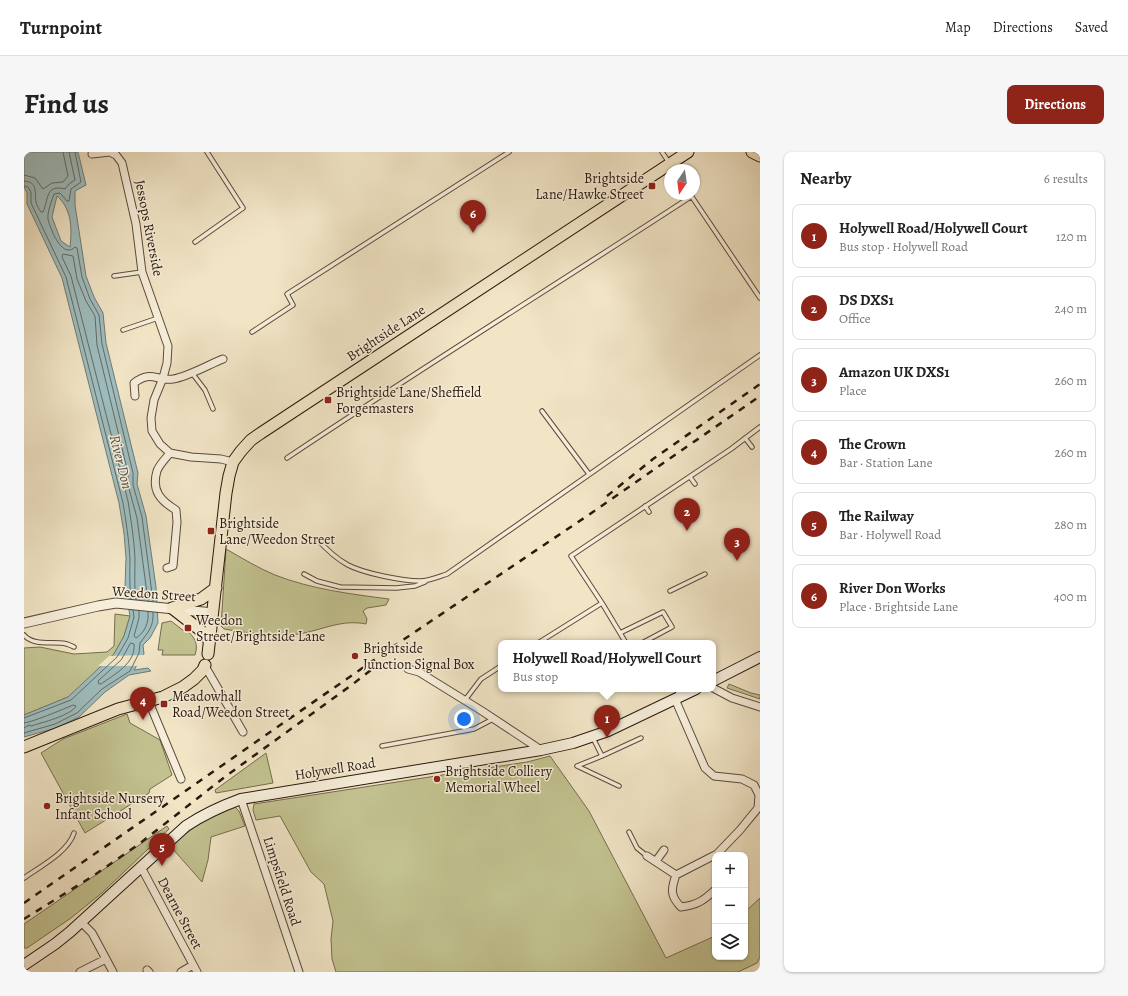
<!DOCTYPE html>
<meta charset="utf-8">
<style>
body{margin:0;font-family:Alegreya,serif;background:#f6f6f6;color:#222}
.controls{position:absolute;right:12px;bottom:12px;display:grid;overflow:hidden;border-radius:8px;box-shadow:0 1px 3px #0004}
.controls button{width:36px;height:36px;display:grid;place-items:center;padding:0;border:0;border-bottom:1px solid #e0e0e0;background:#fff;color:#222;font:20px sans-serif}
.compass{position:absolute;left:640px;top:12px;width:36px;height:36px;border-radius:50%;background:#fff;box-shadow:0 1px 3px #0004;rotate:193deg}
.you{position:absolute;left:440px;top:567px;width:14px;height:14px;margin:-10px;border:3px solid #fff;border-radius:50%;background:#1a73e8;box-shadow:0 0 0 6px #1a73e833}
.badge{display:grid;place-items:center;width:26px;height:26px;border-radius:50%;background:#8f2418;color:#fff;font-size:13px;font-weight:700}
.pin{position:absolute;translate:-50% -33px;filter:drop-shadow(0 1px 2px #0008)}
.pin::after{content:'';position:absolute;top:21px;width:14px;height:12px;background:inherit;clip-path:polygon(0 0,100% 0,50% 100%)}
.popup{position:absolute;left:474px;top:488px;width:218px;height:52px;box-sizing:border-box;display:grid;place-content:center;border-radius:8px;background:#fff;filter:drop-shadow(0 1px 3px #0005);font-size:13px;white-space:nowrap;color:#767676}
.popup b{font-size:15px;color:#222}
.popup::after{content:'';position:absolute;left:50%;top:100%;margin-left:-8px;border:8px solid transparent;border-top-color:#fff}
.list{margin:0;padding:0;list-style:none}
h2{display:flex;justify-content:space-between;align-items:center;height:52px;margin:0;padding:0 16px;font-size:17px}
h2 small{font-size:13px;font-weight:400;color:#767676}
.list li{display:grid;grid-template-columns:26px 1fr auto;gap:12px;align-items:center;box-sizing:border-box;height:64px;margin:0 8px 8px;padding:0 8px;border:1px solid #e0e0e0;border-radius:8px}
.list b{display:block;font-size:15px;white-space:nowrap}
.list p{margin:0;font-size:13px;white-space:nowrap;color:#767676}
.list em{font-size:13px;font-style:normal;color:#767676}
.icon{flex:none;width:22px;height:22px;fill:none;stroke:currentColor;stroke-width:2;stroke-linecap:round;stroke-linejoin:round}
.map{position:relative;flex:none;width:736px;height:820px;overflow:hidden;border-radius:8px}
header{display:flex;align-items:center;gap:24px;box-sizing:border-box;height:56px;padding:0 20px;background:#fff;border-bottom:1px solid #e0e0e0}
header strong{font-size:19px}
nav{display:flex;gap:22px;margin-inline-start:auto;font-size:14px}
.intro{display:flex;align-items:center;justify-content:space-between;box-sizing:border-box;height:96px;padding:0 24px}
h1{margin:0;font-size:28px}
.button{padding:10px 18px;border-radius:8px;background:#8f2418;color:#fff;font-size:14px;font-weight:700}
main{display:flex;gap:24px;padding:0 24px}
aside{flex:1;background:#fff;border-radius:8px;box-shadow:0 1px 3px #0004}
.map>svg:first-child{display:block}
.green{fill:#c2c290;stroke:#766c4e}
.water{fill:#9ebdbe;stroke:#707b77;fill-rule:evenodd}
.pier{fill:#f1e5c6}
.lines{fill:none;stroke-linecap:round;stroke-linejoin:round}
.shore{stroke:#646a66;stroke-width:1}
.service-casing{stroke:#5c4a3b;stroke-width:5.5}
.minor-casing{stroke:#5c4a3b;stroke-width:9}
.tertiary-casing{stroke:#5c4a3b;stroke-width:11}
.secondary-casing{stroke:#2a170d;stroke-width:12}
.primary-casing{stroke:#2a170d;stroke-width:13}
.service{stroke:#f6eeda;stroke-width:3.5}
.minor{stroke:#f6eeda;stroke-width:7}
.tertiary{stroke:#f6eeda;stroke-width:9}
.secondary{stroke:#f6eeda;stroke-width:10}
.primary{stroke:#f1e5c6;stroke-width:11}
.rail{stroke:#2a170d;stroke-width:2.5;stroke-dasharray:7 7;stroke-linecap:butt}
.poi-dot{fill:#8f2418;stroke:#f6eeda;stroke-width:1.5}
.labels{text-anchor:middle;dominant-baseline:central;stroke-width:3;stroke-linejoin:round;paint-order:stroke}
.poi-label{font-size:14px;fill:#2a170d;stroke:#f6eeda;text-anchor:start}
.street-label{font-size:14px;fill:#2a170d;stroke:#f6eeda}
.water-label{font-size:15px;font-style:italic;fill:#53514b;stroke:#f6eeda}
</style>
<header>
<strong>Turnpoint</strong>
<nav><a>Map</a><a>Directions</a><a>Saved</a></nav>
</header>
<div class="intro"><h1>Find us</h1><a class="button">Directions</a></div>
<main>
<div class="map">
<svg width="736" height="820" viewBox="0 0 736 820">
<rect width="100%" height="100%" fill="#f1e5c6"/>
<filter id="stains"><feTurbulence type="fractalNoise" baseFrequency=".005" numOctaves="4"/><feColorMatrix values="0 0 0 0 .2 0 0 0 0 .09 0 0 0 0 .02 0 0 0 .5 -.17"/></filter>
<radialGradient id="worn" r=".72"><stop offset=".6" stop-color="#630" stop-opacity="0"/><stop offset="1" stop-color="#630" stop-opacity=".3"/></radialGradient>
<!-- green -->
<path class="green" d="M202,397C218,406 234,416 251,423C287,437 326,442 365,447L362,453L343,456L339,459L343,467L342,472C318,467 298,478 275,482C250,485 224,481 200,477L197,474Z
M91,462L106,464L100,484L90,502L58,533L44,545L0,563V496L16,495L50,502L83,500L90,494Z
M147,469L160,479L161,477C170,484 175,491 171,503H138L139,498H134L138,471Z
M705,532L727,541L736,543V547L703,536Z
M103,562L106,571L136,588L148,623L126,637L125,641L61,681L17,601L39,587Z
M242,601L249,631L192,641L191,638Z
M526,604L565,659L642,806L691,784V805H721V760L736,746V805L733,811L714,820H312L308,807L307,787L309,769L300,732L287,720L256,664L232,668L229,658L230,652L503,610Z
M204,655H211L215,659L221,674L187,685L184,708L178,730L147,695C164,678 182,667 204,655Z
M143,674L145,677L79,740L47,766L3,796H0V772Z"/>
<!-- water -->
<path class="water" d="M0,0H54L62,33L51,39V53L62,124L70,145L79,161L82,191L114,321L113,332L122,364L132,435L134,471L126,486L119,493L120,502L110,518L124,516L127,519L105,523L81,540L55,565L32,576L0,585V563L44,545L90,502L100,484L106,464L101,435L102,406L100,381L95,351L38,126L3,52V41L0,35ZM33,44C48,57 48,77 46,95L37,89L28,65Z"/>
<!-- pier -->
<path class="pier" d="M121,503L114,514H74L85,504Z"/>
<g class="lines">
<!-- shore -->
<path class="shore" d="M51,0L57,30L47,37L45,49H43L36,41L30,42C28,48 23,60 24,67C26,76 38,108 51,95L53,96L58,125L66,147L75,163L78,192L109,321V333L118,365L129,449
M0,23L11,26L19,37L28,31L39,30L44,24L39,0
M0,29C15,30 10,41 12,50C13,54 15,57 17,60H19C25,47 21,32 41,37L45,32L51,28L45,0
M0,34L4,35L7,40V51L42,125L99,351C102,369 105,388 106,407C106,420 105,433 107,447
M112,448C110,434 111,421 111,406C110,387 107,368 104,349L47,124L38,105L39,102L49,104L53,127L62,149L71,164L73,193L104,321V333L113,366L124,449
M115,459V466L110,484L112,486C121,480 125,471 124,460
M107,491L110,492C112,511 91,522 77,532H75L74,529L97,508Z
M0,566L47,548L93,505L104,486L110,465L109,458
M0,571C6,571 40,557 49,553L52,554C48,563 17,571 7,574L5,573L0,576
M0,581L31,572L53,561L78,537L106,519L115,501L116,491C124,480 130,475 129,460"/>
<!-- service casing -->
<g class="service-casing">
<path id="service" d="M638,0L650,18
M666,42L736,146
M171,90L219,56L183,0
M90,124L118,120
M99,178L134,166
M228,180L269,153L263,142L485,0
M168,221L181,238L189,257
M518,259L565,322
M721,286L728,295
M263,306C396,217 533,132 668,44
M666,325L671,332
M621,354L625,360
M293,387C302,397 311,406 324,413C339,421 378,429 396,429C405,429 414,425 423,422L736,203
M280,422L293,429L316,435L372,436L391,434L401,430
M646,439L681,422
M578,451L602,491
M596,481L639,460L648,475L618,491
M0,483C8,493 25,490 37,491C42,491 46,493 50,495
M514,491L578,451L547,404L707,297L736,275
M652,537L656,544
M441,548L457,527L477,514
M569,586L578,604L617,586
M358,594L450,577L469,567
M553,614L595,634
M553,614L578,604
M605,680L613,696L623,704
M0,726C17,714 44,700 50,681"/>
</g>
<!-- minor casing -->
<g class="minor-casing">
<path id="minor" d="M68,2L86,0L92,3L98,11L112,72L118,120L144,194L143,211L139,226L130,248L127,266L128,279L136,292L146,301L167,305L197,307L209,310
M111,244L110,231C127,218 132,229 149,227C163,225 186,212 199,207
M143,416L149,414L153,370L152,358C137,349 127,339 133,319C135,313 142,306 146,301
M181,514L219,580
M384,517L395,520L458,559L517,598
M689,536L708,546L736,555
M651,547L681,616L690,624L718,627L730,633L735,643L734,656L716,678L692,703
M125,550L157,627
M217,647L275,820
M691,703L652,723C647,737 646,744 657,755C673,753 679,749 691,738
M623,704L652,723
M632,709L640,698
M117,715L173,820
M57,770L68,781L89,820
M123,818L125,820
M56,820L82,807
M157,820L169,813"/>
</g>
<!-- tertiary casing -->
<g class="tertiary-casing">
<path id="tertiary" d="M0,471L74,454L92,451L189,461"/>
</g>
<!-- secondary casing -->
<g class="secondary-casing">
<path id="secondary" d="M689,529L736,505
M0,813L31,792L46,780L162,674C180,662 198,654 217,647L517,598L549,591L584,579L672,537"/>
</g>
<!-- primary casing -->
<g class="primary-casing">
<path id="primary" d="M728,0L736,4
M148,456L175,477L185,488
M148,456L177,447L192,436
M184,502L202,341L205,324L209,310L217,299L227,288L237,281L664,0
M0,595L94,557L139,545L159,535L170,527L179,518L181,513"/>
</g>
<!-- service -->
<use href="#service" class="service"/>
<!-- minor -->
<use href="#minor" class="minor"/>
<!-- tertiary -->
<use href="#tertiary" class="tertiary"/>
<!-- secondary -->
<use href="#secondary" class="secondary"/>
<!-- primary -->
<use href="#primary" class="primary"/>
<!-- rail -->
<path class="rail" d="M583,344L629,307L736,232
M0,751L373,492L563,364L736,244
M0,767L69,724L115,692L202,624L329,532L352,514"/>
</g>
<!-- markers -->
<g class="poi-dot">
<rect x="624" y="30" width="8" height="8" rx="2"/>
<rect x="300" y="244" width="8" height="8" rx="2"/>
<rect x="183" y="375" width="8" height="8" rx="2"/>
<rect x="160" y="472" width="8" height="8" rx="2"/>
<circle cx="331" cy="504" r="4"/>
<rect x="136" y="548" width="8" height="8" rx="2"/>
<circle cx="413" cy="627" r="4"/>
<circle cx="23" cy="654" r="4"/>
</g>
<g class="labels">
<!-- poi labels -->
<g class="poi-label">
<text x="620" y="26" text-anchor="end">Brightside<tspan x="620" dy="16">Lane/Hawke Street</tspan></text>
<text x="312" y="240">Brightside Lane/Sheffield<tspan x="312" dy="16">Forgemasters</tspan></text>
<text x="195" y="371">Brightside<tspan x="195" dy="16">Lane/Weedon Street</tspan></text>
<text x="172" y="468">Weedon<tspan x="172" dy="16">Street/Brightside Lane</tspan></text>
<text x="339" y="496">Brightside<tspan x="339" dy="16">Junction Signal Box</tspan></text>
<text x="148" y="544">Meadowhall<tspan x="148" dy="16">Road/Weedon Street</tspan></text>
<text x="421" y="619">Brightside Colliery<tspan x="421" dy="16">Memorial Wheel</tspan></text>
<text x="31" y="646">Brightside Nursery<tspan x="31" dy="16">Infant School</tspan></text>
</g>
<!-- street labels -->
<g class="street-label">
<text transform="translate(125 76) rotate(79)">Jessops Riverside</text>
<text transform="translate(362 181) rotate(-33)">Brightside Lane</text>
<text transform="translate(130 442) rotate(4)">Weedon Street</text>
<text transform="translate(311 617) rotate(-9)">Holywell Road</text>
<text transform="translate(258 729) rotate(72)">Limpsfield Road</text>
<text transform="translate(156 761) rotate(62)">Dearne Street</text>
</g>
<!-- water labels -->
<g class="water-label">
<text transform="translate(97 310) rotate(76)">River Don</text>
</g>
</g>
<rect width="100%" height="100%" filter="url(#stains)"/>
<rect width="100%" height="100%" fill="url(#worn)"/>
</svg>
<div class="controls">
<button>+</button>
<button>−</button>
<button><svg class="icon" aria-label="layers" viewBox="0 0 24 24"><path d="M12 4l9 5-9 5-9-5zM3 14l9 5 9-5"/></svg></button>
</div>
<svg class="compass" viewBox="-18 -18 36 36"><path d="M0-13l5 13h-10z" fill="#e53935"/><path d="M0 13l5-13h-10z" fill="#767676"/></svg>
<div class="you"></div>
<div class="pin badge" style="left:583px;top:586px">1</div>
<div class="popup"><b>Holywell Road/Holywell Court</b>Bus stop</div>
<div class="pin badge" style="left:663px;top:379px">2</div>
<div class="pin badge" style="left:713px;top:409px">3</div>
<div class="pin badge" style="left:119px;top:568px">4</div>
<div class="pin badge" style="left:138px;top:714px">5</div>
<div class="pin badge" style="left:449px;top:81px">6</div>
</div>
<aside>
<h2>Nearby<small>6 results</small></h2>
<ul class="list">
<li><span class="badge">1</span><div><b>Holywell Road/Holywell Court</b><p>Bus stop · Holywell Road</p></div><em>120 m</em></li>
<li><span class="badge">2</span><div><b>DS DXS1</b><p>Office</p></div><em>240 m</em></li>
<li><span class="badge">3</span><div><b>Amazon UK DXS1</b><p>Place</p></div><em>260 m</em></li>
<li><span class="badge">4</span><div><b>The Crown</b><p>Bar · Station Lane</p></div><em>260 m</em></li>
<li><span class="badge">5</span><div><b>The Railway</b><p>Bar · Holywell Road</p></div><em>280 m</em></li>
<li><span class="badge">6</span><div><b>River Don Works</b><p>Place · Brightside Lane</p></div><em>400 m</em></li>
</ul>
</aside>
</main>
